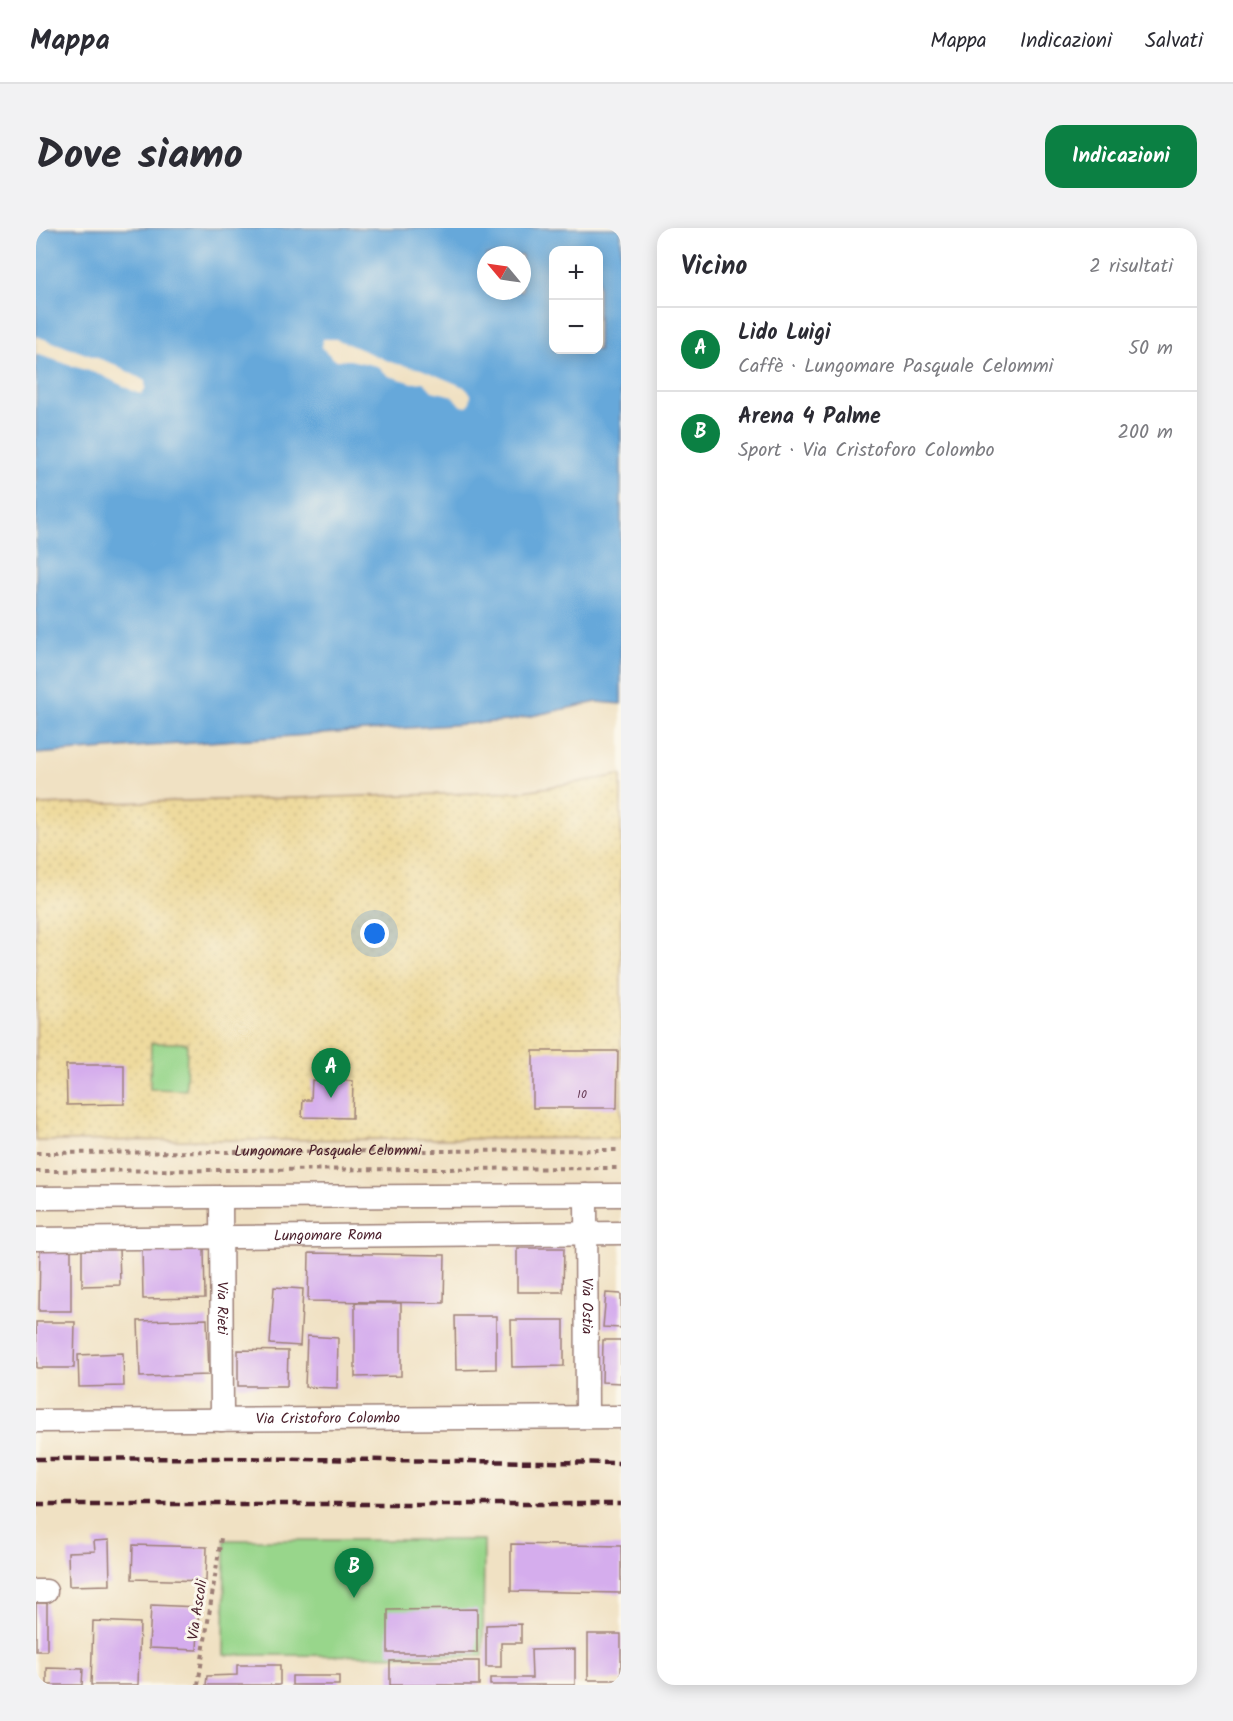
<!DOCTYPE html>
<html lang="it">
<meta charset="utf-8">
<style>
body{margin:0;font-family:Kalam,sans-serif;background:#f2f2f3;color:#2b2b33}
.controls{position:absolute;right:18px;top:18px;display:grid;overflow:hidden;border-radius:12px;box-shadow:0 3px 15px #0003}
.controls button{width:54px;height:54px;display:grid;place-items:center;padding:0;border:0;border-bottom:2px solid #e1e1e2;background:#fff;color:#2b2b33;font:30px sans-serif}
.compass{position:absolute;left:441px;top:18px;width:54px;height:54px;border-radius:50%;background:#fff;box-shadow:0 3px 15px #0003;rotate:299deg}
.you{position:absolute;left:339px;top:706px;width:21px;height:21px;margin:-15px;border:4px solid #fff;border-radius:50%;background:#1a73e8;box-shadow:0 0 0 9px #1a73e833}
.badge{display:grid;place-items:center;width:39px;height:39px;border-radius:50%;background:#0b8043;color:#fff;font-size:20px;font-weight:700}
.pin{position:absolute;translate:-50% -50px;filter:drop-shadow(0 2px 3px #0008)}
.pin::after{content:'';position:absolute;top:32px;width:21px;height:18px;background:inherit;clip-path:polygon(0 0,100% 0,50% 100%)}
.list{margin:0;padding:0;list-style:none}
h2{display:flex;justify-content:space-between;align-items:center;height:78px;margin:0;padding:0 24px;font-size:26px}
h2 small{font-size:20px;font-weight:400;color:#7c7c81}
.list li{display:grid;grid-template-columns:39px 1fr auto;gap:18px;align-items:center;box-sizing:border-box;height:84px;padding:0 24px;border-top:2px solid #e1e1e2}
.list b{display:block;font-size:22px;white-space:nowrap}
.list p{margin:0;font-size:20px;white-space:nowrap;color:#7c7c81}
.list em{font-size:20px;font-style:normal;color:#7c7c81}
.map{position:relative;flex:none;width:585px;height:1457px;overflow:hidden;border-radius:18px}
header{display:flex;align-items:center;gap:36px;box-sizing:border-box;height:84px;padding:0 30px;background:#fff;border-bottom:2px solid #e1e1e2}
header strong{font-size:28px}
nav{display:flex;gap:33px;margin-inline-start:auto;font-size:21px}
.intro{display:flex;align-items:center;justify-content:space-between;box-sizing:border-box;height:144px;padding:0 36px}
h1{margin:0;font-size:42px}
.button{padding:15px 27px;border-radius:18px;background:#0b8043;color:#fff;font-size:21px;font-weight:700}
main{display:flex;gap:36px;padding:0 36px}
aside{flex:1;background:#fff;border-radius:18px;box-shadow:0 3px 15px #0003}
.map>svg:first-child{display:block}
.sand{fill:url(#sand-dots);stroke:#9c7c64;stroke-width:1.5}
.green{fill:#98d68b;stroke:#717a5b;stroke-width:1.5}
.water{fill:#66a8da;stroke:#586482;stroke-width:1.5;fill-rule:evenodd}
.pier{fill:#f0e1c3}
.building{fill:#d5aded}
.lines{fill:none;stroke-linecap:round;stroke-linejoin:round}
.minor-casing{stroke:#9d8077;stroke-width:25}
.path{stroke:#9d8077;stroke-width:4;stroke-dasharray:4.5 4.5;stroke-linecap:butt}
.minor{stroke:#fff;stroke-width:22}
.rail{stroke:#4a1f2b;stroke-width:4.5;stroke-dasharray:9 4.5;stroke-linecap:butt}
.labels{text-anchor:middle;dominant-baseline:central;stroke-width:6;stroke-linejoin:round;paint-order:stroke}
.number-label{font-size:12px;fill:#6d425c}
.street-label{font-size:15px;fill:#4a1f2b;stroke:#fbf7ec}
</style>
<header>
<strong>Mappa</strong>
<nav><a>Mappa</a><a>Indicazioni</a><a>Salvati</a></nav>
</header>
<div class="intro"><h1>Dove siamo</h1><a class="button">Indicazioni</a></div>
<main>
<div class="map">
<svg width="585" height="1457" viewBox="0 0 585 1457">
<defs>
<pattern id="sand-dots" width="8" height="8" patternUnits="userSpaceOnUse" patternTransform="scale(1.5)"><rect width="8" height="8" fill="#eeda9e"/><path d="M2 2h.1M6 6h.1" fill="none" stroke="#cebb88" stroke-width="1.8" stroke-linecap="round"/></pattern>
</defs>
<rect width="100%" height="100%" fill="#fbf7ec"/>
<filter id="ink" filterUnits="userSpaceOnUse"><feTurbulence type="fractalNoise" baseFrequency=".0167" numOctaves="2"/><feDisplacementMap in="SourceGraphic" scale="12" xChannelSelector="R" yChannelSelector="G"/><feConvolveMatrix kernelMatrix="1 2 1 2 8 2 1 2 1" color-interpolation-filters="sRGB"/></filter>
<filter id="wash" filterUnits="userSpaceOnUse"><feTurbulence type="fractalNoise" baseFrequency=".008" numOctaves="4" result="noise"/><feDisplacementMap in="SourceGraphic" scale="24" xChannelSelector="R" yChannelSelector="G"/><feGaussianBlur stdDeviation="1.35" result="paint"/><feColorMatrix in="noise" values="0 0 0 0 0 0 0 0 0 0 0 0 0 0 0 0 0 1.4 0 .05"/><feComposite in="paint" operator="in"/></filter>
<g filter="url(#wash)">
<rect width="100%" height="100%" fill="#f0e1c3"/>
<!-- sand -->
<path class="sand" d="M585,547V910L0,913V577L483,564Z"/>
<!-- green -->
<path class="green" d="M115,815H151L150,862L114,861Z
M189,1312H448L447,1428L188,1427Z"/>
<!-- water -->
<path class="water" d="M0,0H585V476L561,474L472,493L0,526ZM518,22H562V122H518ZM450,27H486V63H450Z"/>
<!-- pier -->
<path class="pier" d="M0,108L78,136L109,153V161L106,166L101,165L65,147L0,126Z
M287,111H300L357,135L385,141L428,159L435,166L434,175L431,179L426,178L414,167L396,163L388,154L377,155L353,148L341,138L314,132H299L286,120Z"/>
<g id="blocks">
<!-- building -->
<path class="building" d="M497,823H582L581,880H497Z
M30,837H88V876L31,877Z
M276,852L317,853L316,890L266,889L267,872H275Z
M4,1019H35V1083H3Z
M83,1020L84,1057L46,1058V1021Z
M168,1020L169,1070L107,1071L106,1021Z
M481,1020H528L527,1064H481Z
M273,1025L409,1027L408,1075L272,1073Z
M238,1059L267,1061L264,1118L234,1116Z
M570,1065L585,1066V1100L567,1099Z
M319,1075H365V1148L319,1149Z
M419,1088H460V1141L420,1142Z
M171,1091L173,1147L104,1149L102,1093Z
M475,1092H528V1138L476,1139Z
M0,1094H39L38,1140H1Z
M271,1108L302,1110L301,1160L269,1159Z
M567,1112H585V1155L566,1154Z
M202,1122L252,1123L251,1158H202Z
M87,1125L88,1158L43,1159L42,1127Z
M73,1312L74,1357L33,1358L32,1324L59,1323L58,1313Z
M475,1316L585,1318V1365L475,1363Z
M97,1317L171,1319L170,1353L96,1351Z
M0,1375H11V1423H0Z
M115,1377L163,1379L161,1422L113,1420Z
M441,1381V1425H352V1382Z
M57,1393L104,1395L102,1457H55Z
M485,1396V1415H465V1439H450V1397Z
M552,1406H585V1452H552Z
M539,1421V1457H454V1450H496L495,1422Z
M354,1433H443V1457H354Z
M201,1437H244V1457H170L171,1448L201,1447Z
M11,1440L47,1441L46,1457H11Z
M256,1448H303V1457H256Z"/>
</g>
</g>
<g filter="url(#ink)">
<use href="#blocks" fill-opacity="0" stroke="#9d8077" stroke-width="1.5"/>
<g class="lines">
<!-- minor casing -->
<g class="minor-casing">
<g id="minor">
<path id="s2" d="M550,967L551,1189"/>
<path id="s3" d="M185,969L186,1192"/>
<path d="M0,970L585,967"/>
<path id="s4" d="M0,1011L585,1005"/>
<path id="s5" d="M0,1193L585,1189"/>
<path d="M0,1363H10"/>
</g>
</g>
<!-- path -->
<g class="path">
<path id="s1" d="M0,925L585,922"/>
<path d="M0,943L585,940"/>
<path d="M162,1457L185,1310"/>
</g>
<!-- minor -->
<use href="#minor" class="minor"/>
<!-- rail -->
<path class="rail" d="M0,1231L190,1230L585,1235
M0,1276H585"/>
</g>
</g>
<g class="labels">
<!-- number labels -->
<g class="number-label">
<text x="546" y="866">10</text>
</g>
<!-- street labels -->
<g class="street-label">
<text stroke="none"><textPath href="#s1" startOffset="292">Lungomare Pasquale Celommi</textPath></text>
<text stroke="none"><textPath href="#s4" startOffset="292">Lungomare Roma</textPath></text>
<text stroke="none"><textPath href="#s2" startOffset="111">Via Ostia</textPath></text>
<text stroke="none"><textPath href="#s3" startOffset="111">Via Rieti</textPath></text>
<text stroke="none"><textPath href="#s5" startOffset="292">Via Cristoforo Colombo</textPath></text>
<text transform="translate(162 1382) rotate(-81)">Via Ascoli</text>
</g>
</g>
</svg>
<div class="controls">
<button>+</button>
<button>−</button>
</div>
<svg class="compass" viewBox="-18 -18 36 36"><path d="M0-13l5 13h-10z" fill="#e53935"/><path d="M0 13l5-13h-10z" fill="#7c7c81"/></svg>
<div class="you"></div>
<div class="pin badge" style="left:295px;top:870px">A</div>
<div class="pin badge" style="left:318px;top:1370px">B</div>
</div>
<aside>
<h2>Vicino<small>2 risultati</small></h2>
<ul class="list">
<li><span class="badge">A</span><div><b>Lido Luigi</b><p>Caffè · Lungomare Pasquale Celommi</p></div><em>50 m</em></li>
<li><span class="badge">B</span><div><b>Arena 4 Palme</b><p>Sport · Via Cristoforo Colombo</p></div><em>200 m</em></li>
</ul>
</aside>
</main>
